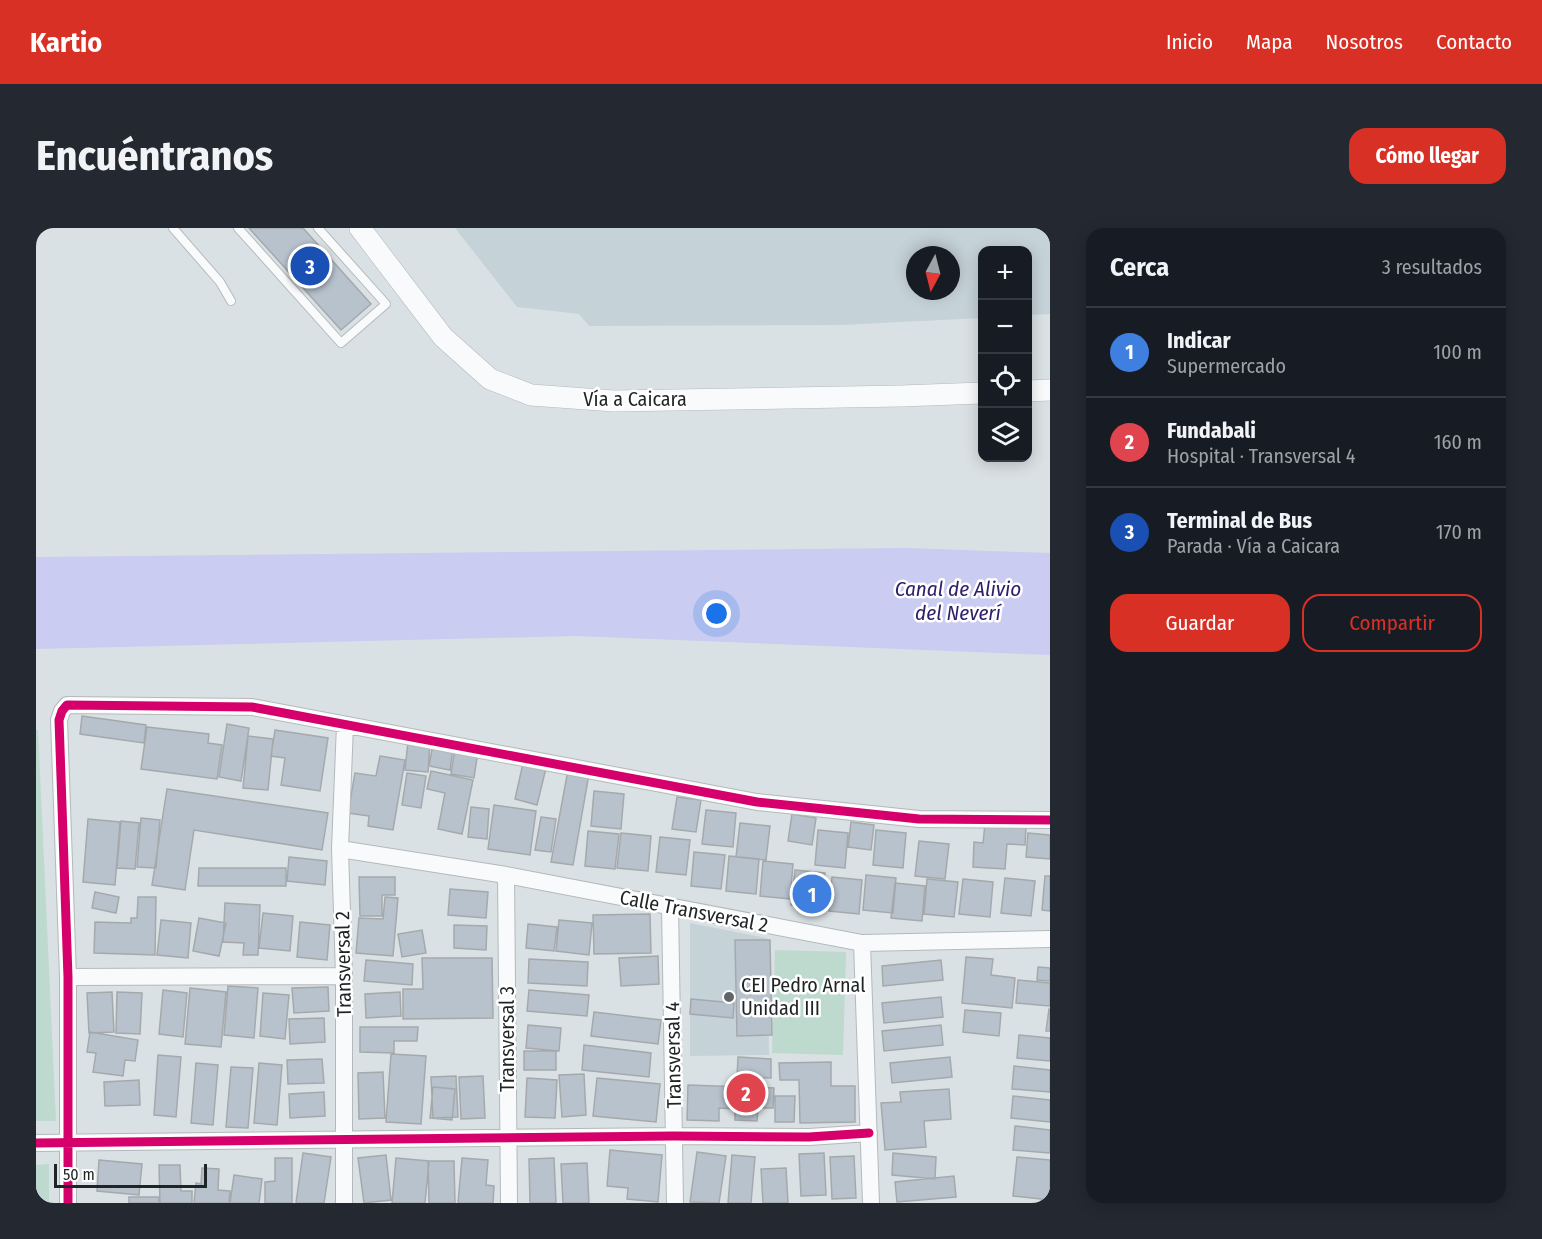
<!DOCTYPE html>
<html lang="es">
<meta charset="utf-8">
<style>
body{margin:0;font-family:"Fira Sans Condensed",sans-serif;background:#242831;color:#f1f3f6}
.controls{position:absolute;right:18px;top:18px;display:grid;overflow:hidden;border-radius:12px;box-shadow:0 3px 15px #0003}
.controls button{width:54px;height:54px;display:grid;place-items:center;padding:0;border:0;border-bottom:2px solid #363941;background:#171b24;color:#f1f3f6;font:30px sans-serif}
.compass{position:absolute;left:870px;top:18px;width:54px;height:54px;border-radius:50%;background:#171b24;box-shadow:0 3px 15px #0003;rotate:187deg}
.scale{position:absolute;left:18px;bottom:15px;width:153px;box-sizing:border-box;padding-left:6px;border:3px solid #1f2425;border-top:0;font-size:16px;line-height:21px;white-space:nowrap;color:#1f2425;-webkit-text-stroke:4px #fff;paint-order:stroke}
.you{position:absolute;left:681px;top:386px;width:21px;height:21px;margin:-15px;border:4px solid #fff;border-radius:50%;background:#1a73e8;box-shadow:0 0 0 9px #1a73e833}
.badge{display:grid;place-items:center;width:39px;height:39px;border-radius:50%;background:#d93025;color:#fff;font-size:20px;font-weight:700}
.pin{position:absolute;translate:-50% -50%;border:3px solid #fff;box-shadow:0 2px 6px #0006}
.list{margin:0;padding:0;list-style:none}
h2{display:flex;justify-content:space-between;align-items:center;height:78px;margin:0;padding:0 24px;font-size:26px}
h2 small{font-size:20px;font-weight:400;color:#9ea1a6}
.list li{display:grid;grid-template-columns:39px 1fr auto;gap:18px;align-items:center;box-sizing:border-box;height:90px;padding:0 24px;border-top:2px solid #363941}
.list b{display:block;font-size:22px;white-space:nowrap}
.list p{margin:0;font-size:20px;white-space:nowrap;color:#9ea1a6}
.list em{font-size:20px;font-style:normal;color:#9ea1a6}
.actions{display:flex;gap:12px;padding:18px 24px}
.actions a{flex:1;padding:14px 0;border:2px solid #d93025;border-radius:18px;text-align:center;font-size:21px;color:#d93025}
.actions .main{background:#d93025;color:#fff}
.icon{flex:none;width:33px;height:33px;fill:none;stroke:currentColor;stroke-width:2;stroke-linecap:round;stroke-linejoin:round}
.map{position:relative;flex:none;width:1014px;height:975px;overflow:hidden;border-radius:18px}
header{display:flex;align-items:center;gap:36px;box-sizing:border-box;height:84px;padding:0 30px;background:#d93025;color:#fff}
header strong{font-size:28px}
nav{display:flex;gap:33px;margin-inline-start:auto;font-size:21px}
.intro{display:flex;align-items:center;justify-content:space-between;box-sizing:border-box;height:144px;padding:0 36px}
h1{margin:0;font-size:42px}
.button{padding:15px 27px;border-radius:18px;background:#d93025;color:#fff;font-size:21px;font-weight:700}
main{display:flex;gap:36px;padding:0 36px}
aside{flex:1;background:#171b24;border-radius:18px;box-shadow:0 3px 15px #0003}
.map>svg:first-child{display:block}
.built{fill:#c5d2d8;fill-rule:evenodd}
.green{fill:#bed9cd}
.water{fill:#cbccf1}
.building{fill:#b7c2cd;stroke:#a5a9ac;stroke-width:1.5}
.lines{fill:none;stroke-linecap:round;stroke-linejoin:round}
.service-casing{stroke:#b4b9bb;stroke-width:10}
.minor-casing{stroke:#b4b9bb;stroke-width:18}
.tertiary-casing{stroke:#b4b9bb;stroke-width:22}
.service{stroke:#f9fafb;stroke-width:8}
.minor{stroke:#f9fafb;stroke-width:16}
.tertiary{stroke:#f9fafb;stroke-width:21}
.cycleway-casing{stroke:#fff;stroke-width:13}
.cycleway{stroke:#d6006c;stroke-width:9}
.poi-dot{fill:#606668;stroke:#fff;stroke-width:2}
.labels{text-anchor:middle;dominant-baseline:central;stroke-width:5;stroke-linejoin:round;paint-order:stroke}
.street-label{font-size:20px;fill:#1f2425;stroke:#fff}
.poi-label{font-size:20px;fill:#1f2425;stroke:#fff;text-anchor:start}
.water-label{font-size:21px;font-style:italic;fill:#2e2068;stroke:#fff}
</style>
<header>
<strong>Kartio</strong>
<nav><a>Inicio</a><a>Mapa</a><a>Nosotros</a><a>Contacto</a></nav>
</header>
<div class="intro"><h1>Encuéntranos</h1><a class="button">Cómo llegar</a></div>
<main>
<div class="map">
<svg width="1014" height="975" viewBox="0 0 1014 975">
<rect width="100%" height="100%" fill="#dae1e4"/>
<!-- built -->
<path class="built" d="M419,0H1014V86L992,87V22H946V90L805,97L553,98L543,86L481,79ZM879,27H915V63H879Z
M654,695L731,710L733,827L654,828Z"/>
<!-- green -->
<path class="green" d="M0,502H2L20,893H0Z
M739,722L810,724L807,827L736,825Z
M13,936V975H0V937Z"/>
<!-- water -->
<path class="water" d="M871,320L1014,325V427L540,408L0,421V329Z"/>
<!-- building -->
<path class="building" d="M213,0H267L335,76L305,102Z
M46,488L110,497L108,515L44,506Z
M191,496L213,500L205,553L183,549Z
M111,499L173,506L172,515L186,517L181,551L105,541Z
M239,502L292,510L284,563L245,557L249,530L235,528Z
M212,508L237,511L232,562L207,560Z
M372,513L394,515L392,544L369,542Z
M397,516L417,519L414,542L393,538Z
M419,520L442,523L438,550L415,546Z
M344,528L369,532L357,602L332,598L333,588L312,585L319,545L340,548Z
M488,531L511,536L501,577L479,571Z
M532,542L553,546L537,637L515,634Z
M395,543L437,552L426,606L402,601L409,565L391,561Z
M371,545L390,548L385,580L366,577Z
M131,561L292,585L286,622L158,602L149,662L116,657Z
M558,563L588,566L585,601L555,598Z
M641,569L665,572L660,604L636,601Z
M458,577L500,583L494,627L452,621Z
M435,579L453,581L451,611L432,609Z
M670,582L700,585L697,619L666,616Z
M756,586L780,590L776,617L752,613Z
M505,589L520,591L515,624L499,622Z
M105,590L124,592L120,640L101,639Z
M52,591L84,594L79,657L47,654Z
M85,593L103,595L99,641L81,640Z
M815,594L838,597L835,622L812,619Z
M704,595L734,598L730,632L700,629Z
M949,596L990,599L989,617L971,616L969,641L937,639L938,614L947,615Z
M782,602L812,605L809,640L779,637Z
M840,602L870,605L867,640L837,637Z
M552,603L583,606L579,641L549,638Z
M585,605L615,608L612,643L581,640Z
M992,605L1014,607V631L990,629Z
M624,609L654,612L650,647L620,644Z
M883,613L913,616L909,651L879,648Z
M658,624L689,627L685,661L655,658Z
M693,628L723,631L720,666L690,663Z
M253,629L291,633L289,657L251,653Z
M727,633L757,636L754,671L724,668Z
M163,640H250V658H162Z
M759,642L789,645L785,680L755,677Z
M830,647L860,650L857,685L827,682Z
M1009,648H1014V683L1006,682Z
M323,649H359V667H346V688H324Z
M796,649L826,652L823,686L793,683Z
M969,650L999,653L995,688L965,685Z
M891,651L922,654L918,689L888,686Z
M927,651L957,654L954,689L923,686Z
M859,655L889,658L886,693L855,690Z
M414,661L452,664L450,690L412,687Z
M59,664L83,669L80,685L56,680Z
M102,669H120L119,727L58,725L59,694L95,695V690H101Z
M349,669L362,670L357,728L320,725L323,690L347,691Z
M189,675L224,677L222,727H207L208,715L187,714Z
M227,685L257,688L254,723L223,720Z
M614,686L615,725L558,726L557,687Z
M163,690L190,695L183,728L157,723Z
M125,692L155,695L152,730L121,727Z
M523,692L556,695L553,727L520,723Z
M264,694L294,697L291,732L261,729Z
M492,696L521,699L518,723L490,720Z
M418,697L451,698L450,722L418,720Z
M386,702L390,725L366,729L362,706Z
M699,712H734L736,807L701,808Z
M622,728L623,756L585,758L583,730Z
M930,729L957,731L955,747L979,750L976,780L926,775Z
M386,730H456L457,790L367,791V761H387Z
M493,731L552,734L551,758L492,755Z
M330,732L377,736L376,757L328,753Z
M905,732L907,752L847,758L846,738Z
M1002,739L1014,740V753L1001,752Z
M982,752L1014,755V778L980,775Z
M192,758L222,760L218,810L188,807Z
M292,759L293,783L258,785L256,760Z
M154,760L190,764L185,819L149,816Z
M127,762L151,765L147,809L123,806Z
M493,762L553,767L551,788L491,783Z
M76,764L78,804L53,805L51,765Z
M81,764L106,765L104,806L80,805Z
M364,764L365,788L330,790L329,766Z
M227,765L253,767L249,811L224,808Z
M905,769L907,789L848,795L846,775Z
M655,771L698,775L697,790L654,786Z
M1013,781L1014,782V803H1010Z
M929,782L965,785L963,808L927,804Z
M558,784L625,792L622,816L555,808Z
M288,790L289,814L254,816L253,791Z
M492,797L525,800L523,823L490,820Z
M905,797L907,817L848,823L846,803Z
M324,799H382L381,813H358V825L324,824Z
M54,804L102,812L99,833L89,832L87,848L57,844L60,825L51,824Z
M983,807L1014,810V833L981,830Z
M548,817L615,825L613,849L546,842Z
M488,823H520V842H488Z
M355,826L390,828L385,896L350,894Z
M122,827L145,829L140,889L118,887Z
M702,829L735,831V850L701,849Z
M914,829L916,849L856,855L854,835Z
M286,831L288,855L252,856L251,832Z
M795,834V858H819V894L764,895L763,852H744L743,835Z
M160,835L182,837L177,897L155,895Z
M223,835L246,837L241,897L218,895Z
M978,838L1014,842V864L976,861Z
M195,839L217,840L212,900L190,899Z
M347,844L349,890L323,891L322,845Z
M548,846L550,887L526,889L523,847Z
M420,848L422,889L397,890L395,849Z
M447,848L449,890L425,891L423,849Z
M491,850L521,852L519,890L489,889Z
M561,850L624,856L620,894L557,888Z
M103,852L104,877L69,878L68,854Z
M652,857L738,860L737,880H722L721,893L699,892V881L683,880V893L651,892Z
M397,859L419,861L416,892L394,890Z
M913,861L915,891L888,893L890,919L849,922L845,875L865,874L864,864Z
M288,864L289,888L254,890L253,866Z
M739,868H759L758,894H739Z
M977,868L1014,872V894L975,890Z
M979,898L1014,902V925L977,922Z
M574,922L626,927L622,974L591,971L592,960L571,958Z
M661,924L690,928L683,975L654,974Z
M267,925L295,929L288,975H260Z
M788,925L790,967L765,968L763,926Z
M857,925L900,929L899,951L856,947Z
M350,927L355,972L328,975L322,930Z
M696,927L719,929L715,975H692Z
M818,928L820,970L796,971L794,929Z
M981,929L1014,932V972L977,968Z
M239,930H256V975H229V954L239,953Z
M360,930L393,933L389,975H356Z
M426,930L452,932L450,957L458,958L457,975H422Z
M518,930L520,975H494L493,931Z
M63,932L106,936L103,967L61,963Z
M392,933H418L419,975H393Z
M551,935L553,975H527L525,936Z
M123,937H144L145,963H156V975H124Z
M166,940L183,941L182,962L194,963L193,975H158L160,955L165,956Z
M750,940L752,975H727L725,941Z
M198,947L226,951L223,975H194Z
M918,948L920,969L861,974L859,954Z
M93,969H123V975H93Z"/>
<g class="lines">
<!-- service casing -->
<g class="service-casing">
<path id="service" d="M137,0L184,54L195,73
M202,0L305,115L350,76L282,0"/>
</g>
<!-- minor casing -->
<g class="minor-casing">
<path id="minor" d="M304,621L470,647L826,715L1014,711
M470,647L473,975
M634,678L639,975
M826,715L835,975
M32,749L308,748
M0,915L638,908L773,909L833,905
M32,975V749L23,492L26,483L31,477L216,479L721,574L883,591L1014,592
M308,975V748L304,621L309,497"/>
</g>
<!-- tertiary casing -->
<g class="tertiary-casing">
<path id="tertiary" d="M324,0L407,109L454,151L495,167L578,173L865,168L946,165
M992,163L1014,162"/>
</g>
<!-- service -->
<use href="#service" class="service"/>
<!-- minor -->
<use href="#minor" class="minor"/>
<!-- tertiary -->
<use href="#tertiary" class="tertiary"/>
<!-- cycleway casing -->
<g class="cycleway-casing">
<path id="cycleway" d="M0,915L638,908L773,909L833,905
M32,975V749L23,492L26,483L31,477L216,479L721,574L883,591L1014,592"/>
</g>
<!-- cycleway -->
<use href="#cycleway" class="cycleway"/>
</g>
<!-- markers -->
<circle class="poi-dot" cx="693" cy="769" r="6"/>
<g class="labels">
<!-- street labels -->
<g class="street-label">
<text x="599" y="171">Vía a Caicara</text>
<text transform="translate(658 683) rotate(11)">Calle Transversal 2</text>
<text transform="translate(307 736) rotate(-91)">Transversal 2</text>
<text transform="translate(471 811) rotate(-90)">Transversal 3</text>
<text transform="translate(637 827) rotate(-91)">Transversal 4</text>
</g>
<!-- poi labels -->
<g class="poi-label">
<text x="705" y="757">CEI Pedro Arnal<tspan x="705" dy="23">Unidad III</tspan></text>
</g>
<!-- water labels -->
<g class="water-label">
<text x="922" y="361">Canal de Alivio<tspan x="922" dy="24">del Neverí</tspan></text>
</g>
</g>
</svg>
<div class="controls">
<button>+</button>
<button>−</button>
<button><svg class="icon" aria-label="locate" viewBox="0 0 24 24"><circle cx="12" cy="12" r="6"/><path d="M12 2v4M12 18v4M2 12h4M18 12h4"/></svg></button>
<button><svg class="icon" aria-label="layers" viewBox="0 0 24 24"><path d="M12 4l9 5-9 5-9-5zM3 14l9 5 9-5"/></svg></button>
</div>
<svg class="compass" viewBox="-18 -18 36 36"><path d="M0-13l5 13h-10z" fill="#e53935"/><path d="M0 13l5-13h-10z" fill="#9ea1a6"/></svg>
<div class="scale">50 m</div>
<div class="you"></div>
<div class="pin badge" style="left:776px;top:666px;background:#3f7fe0">1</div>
<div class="pin badge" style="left:710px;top:865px;background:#e0444e">2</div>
<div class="pin badge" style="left:274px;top:38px;background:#1a4fb4">3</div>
</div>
<aside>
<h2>Cerca<small>3 resultados</small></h2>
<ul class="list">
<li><span class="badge" style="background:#3f7fe0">1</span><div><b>Indicar</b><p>Supermercado</p></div><em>100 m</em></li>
<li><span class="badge" style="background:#e0444e">2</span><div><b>Fundabali</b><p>Hospital · Transversal 4</p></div><em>160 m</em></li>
<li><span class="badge" style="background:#1a4fb4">3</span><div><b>Terminal de Bus</b><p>Parada · Vía a Caicara</p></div><em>170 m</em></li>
</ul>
<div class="actions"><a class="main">Guardar</a><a>Compartir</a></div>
</aside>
</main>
